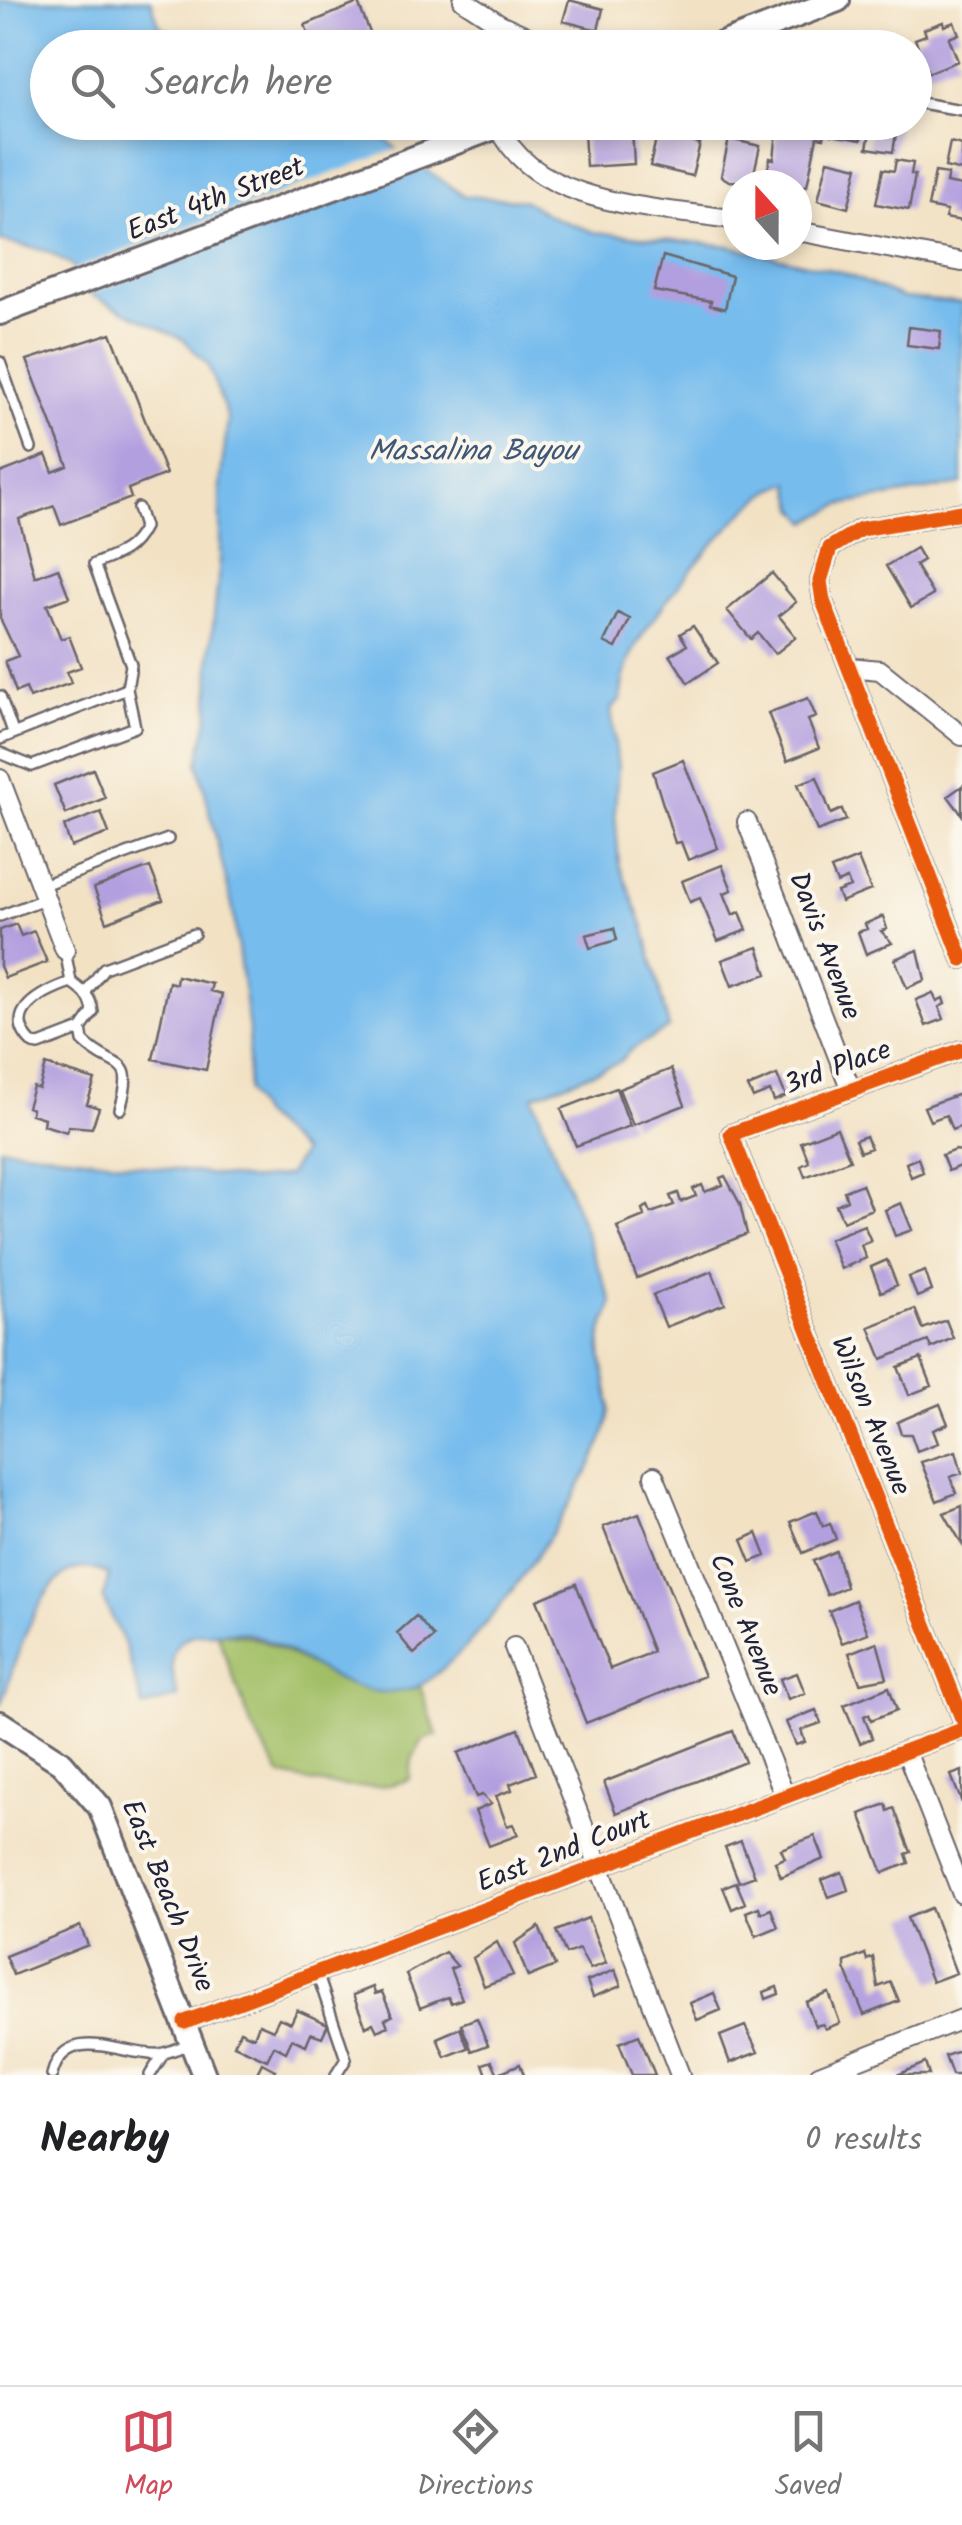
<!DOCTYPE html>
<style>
body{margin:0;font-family:Kalam,sans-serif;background:#f6f6f6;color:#202124}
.compass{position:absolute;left:722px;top:170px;width:90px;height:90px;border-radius:50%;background:#fff;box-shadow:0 5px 15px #0003;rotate:339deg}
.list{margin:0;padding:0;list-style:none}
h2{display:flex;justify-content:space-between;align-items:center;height:130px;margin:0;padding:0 40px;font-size:42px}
h2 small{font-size:32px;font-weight:400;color:#757577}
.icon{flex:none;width:55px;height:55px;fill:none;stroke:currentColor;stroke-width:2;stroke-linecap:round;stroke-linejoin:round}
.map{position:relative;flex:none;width:962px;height:2075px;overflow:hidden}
.search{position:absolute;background:#fff;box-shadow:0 5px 15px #0003;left:30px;right:30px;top:30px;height:110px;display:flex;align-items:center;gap:25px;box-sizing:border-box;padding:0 35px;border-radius:55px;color:#757577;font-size:38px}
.sheet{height:310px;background:#fff}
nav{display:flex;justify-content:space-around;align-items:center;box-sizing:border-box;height:140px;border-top:2px solid #e0e0e0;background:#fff;font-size:28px;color:#757577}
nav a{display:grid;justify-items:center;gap:5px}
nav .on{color:#d1495b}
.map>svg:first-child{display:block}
.green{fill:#a2bf66;stroke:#627050;stroke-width:2.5}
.water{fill:#76bced;stroke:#4c6f94;stroke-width:2.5}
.pier{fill:#f2e1c3}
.building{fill:#b29fdf}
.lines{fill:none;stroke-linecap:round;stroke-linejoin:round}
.service-casing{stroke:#6b656b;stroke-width:14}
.minor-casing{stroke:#6b656b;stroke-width:22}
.tertiary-casing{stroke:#6b656b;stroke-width:28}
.service{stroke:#fff;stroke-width:9}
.minor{stroke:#fff;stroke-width:18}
.tertiary{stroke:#fff;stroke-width:22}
.cycleway-casing{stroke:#fbf7ec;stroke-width:21}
.cycleway{stroke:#e8590c;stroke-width:15}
.labels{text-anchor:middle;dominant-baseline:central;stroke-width:8;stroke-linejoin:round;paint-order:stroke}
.street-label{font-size:28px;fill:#22223b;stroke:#fbf7ec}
.water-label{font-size:30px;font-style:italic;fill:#3f5879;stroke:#fbf7ec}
</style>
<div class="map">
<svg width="962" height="2075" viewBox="0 0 962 2075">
<rect width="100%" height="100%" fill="#fbf7ec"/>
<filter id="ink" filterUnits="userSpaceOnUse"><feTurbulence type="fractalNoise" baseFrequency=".01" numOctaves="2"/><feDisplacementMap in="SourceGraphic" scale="20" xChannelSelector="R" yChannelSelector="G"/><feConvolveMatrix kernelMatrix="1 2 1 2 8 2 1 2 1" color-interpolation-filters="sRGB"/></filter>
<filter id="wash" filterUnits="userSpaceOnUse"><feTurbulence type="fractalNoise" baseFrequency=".0048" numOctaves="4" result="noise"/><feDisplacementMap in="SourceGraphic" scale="40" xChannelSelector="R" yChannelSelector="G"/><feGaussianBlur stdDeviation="2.25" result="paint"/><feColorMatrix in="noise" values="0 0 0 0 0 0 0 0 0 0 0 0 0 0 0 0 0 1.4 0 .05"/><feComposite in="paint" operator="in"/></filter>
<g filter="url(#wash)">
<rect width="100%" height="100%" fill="#f2e1c3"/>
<!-- green -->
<path class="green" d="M217,1633C287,1629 346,1714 420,1686L437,1735L423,1740L412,1759L410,1779C374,1794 316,1785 280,1775L251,1725Z"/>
<!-- water -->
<path class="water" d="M0,0H151L159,25L192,47L48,48V122L368,123L400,152L464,196L523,200L552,217L594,232L730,246L841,272L903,298L962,303V484L841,505L808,522L796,508L790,483C751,487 660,606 638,642C628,660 621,680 621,700L611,709L618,768L615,811L619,864L644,927L669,1028L632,1049L618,1063L533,1096L612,1302C611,1315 602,1326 601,1338C598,1365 614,1394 608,1421C597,1478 465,1677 408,1690C346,1705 300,1647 246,1633C236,1630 226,1633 216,1633C167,1631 167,1658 178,1697L143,1707L124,1642L103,1599L109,1574C102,1572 94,1568 87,1568C38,1565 13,1672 0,1707V1147L253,1180L288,1175L302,1153L260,1114L247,1091L249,1030L232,905L198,763L209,713L210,653L220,561V484L228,419L208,365L184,340L85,292L74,267L47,251L0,241Z"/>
<!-- pier -->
<path class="pier" d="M403,147L429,167L83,296L70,271Z"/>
<g id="blocks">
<!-- building -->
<path class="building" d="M569,0L603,9L598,30L563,21Z
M358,3L375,45L354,48L350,38L334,48H314L305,25Z
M943,22L944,26L954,22L959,34L949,38L958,61L928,73L915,39L926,35L924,29Z
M778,122H827L824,138L817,137L807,186L781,185L782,181L766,178L770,158L774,159Z
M834,122H864L861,140L831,135Z
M872,122H898L893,152L867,148Z
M632,128L634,164L586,167L584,131Z
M657,134L700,144L692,176L650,166Z
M729,139L760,146L752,182L729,181L721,176Z
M950,142L962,145V171L945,167Z
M828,160L858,167L848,208L818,200Z
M896,160L913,163L911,174L915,175L909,210L876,204L883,169L894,171Z
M935,172L948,174L946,183L962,186V221L945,218L947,211L928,207Z
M663,256L732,276L725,309L710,305L711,301L654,291Z
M909,327L941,331L939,349L907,345Z
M111,333L166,474L128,489L131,498L61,525L54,506L19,519L35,577L58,568L69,597L47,605L61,639L69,636L81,667L67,672L71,683L30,698L26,688L16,692L5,661L18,656L0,618V473L46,455L53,472L68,466L27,360Z
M916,548L923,560L915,565L933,595L911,608L886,566Z
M772,573L796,602L779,616L796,637L775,654L758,633L751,639L727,610Z
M618,613L630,619L616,648L604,642Z
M693,626L718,663L688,683L670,655L687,645L680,634Z
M808,698L816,717L808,720L819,748L787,761L768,713Z
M683,760L718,848L688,860L681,842L675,843L653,772Z
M93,769L105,798L66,814L54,785Z
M817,777L831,814L842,809L846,820L817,831L798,784Z
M962,786V815L948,796Z
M101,812L109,833L71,847L64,826Z
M858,858L871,890L841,902L837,892L850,887L847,879L837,883L831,869Z
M722,865L732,890L724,893L733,915L740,912L747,930L718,941L700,898L690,902L682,881Z
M150,867L163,900L107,922L94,888Z
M883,916L887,929L881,931L892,943L866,954L858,932L867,929L865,924Z
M16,924L21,936L34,931L47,962L5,978L0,966V930Z
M614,928L617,940L590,948L586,935Z
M758,947L767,974L732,986L722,960Z
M918,950L925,980L907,988L895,959Z
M177,976L212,984L210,991L222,994L206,1070L153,1059L169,982L176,984Z
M933,993L937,1001L943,998L945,1004L939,1007L944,1019L926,1026L916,1000Z
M46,1065L95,1080L87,1104L99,1108L92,1128L69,1126L67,1132L43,1125L44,1118L31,1114L32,1109L27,1107L33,1087L39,1089Z
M671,1069L685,1105L633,1125L619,1089Z
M777,1075L786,1096L774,1101L770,1091L753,1098L748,1087Z
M616,1088L630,1126L576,1146L561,1109Z
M962,1093V1126L952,1130L946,1115L930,1121L924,1107Z
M837,1128L850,1160L805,1177L801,1166L809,1162L801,1142Z
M866,1136L871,1148L860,1152L855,1140Z
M955,1150L962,1151V1165L948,1171L942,1155Z
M918,1158L923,1172L911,1177L906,1163Z
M725,1176L740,1204L747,1234L637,1278L617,1227L644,1216L642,1209L648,1206L651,1213L674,1205L670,1196L678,1193L681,1202L696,1196L693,1189L702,1185L705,1192L723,1185L720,1178Z
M862,1184L872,1209L843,1221L836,1205L847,1200L844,1191Z
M901,1203L912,1230L895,1236L885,1210Z
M864,1225L871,1241L861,1245L866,1258L841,1269L829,1239Z
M887,1260L897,1285L881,1292L871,1267Z
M712,1271L725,1304L666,1327L653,1295Z
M925,1271L932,1291L917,1297L909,1277Z
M915,1309L923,1329L946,1320L953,1338L931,1348L928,1341L882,1359L869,1327Z
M921,1358L932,1386L909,1395L898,1367Z
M940,1404L948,1424L933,1430L938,1443L917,1451L911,1434H901L897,1422Z
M956,1451L962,1473L950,1477L956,1493L937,1501L921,1462Z
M962,1506V1544L944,1513Z
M817,1511L823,1526L830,1523L836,1539L803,1553L790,1522Z
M639,1513L704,1676L586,1723L537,1600L576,1584L610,1669L653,1652L603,1527Z
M757,1533L766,1556L751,1562L742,1540Z
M836,1551L846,1587L827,1595L813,1561Z
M855,1600L868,1633L842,1643L829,1611Z
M416,1616L434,1637L414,1654L397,1633Z
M877,1642L887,1678L860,1683L849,1653Z
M797,1673L805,1693L788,1699L780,1679Z
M889,1687L897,1710L871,1720L869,1714L864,1716L872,1738L860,1743L844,1705Z
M816,1710L821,1723L801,1730L805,1742L796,1745L786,1722Z
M519,1729L536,1774L510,1784L512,1790L496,1796L507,1826L513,1824L518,1835L489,1846L475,1811L491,1804L482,1795L476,1797L458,1753Z
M733,1731L745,1762L616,1813L604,1782Z
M962,1771V1803L951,1775Z
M886,1804L888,1811L894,1808L911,1852L906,1854L909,1863L883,1873L860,1814Z
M815,1836L824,1859L781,1877L775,1862L785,1858L781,1849Z
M741,1841L755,1876L739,1882L725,1847Z
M842,1872L848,1890L829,1897L822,1880Z
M736,1882L745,1903L732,1909L723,1887Z
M759,1907L761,1913L771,1909L778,1927L756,1936L746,1912Z
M931,1908L956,1973L932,1982L907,1918Z
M588,1918L606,1963L590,1969L579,1949L566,1954L556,1931Z
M80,1926L88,1945L13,1975L5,1956Z
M539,1927L555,1966L528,1977L515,1943Z
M497,1942L513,1975L484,1986L473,1958Z
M445,1952L457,1966L450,1969L462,1999L451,2003L448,1997L420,2008L406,1974Z
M865,1954L867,1960L873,1957L878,1987L891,1982L899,2001L864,2015L845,1968V1962Z
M615,1970L621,1986L593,1997L587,1981Z
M373,1987L375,1994L382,1992L392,2016L385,2019L388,2026L377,2031L373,2023L366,2027L353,1995Z
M777,1987L779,1994L766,1999L764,1992Z
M714,1993L721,2010L697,2020L690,2003Z
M829,1993L840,2023L825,2029L823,2024L815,2026L806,2002Z
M297,2010L328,2024L322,2037L311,2033L306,2045L292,2039L286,2052L274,2046L267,2060L234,2045L240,2031L254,2037L259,2024L273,2030L279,2018L291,2023Z
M477,2018L488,2045L472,2051L461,2024Z
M745,2026L758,2052L730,2063L720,2036Z
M460,2028L468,2048L445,2057L437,2038Z
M639,2035L655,2075H632L619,2043Z
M962,2050V2075H952L945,2056Z
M492,2061L497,2072L487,2075L483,2064Z
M262,2063L275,2070L273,2075H256Z
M925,2063L929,2075H897Z
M520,2064L524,2075H502L501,2072Z"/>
</g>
</g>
<g filter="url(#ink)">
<use href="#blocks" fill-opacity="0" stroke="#6b656b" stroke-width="2.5"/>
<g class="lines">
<!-- service casing -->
<g class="service-casing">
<path id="service" d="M914,102L962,110
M0,362L31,448
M127,689L131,665L94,564C117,555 132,551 144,527L138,508
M0,696L13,732
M0,739L127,689L135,727L32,766L0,753
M40,886L168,839
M0,916L44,899
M65,950L71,982C83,991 91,996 93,1012L81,1029L83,1041C114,1072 137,1053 120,1109
M71,982C42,992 0,1013 33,1044L39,1045L81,1029
M85,993L104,968L194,934
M317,1973L346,2059L336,2075
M52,2075C65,2021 125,2057 159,2054C169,2053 180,2047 190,2044
M150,2075L164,2053"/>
</g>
<!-- minor casing -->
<g class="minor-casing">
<path id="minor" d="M463,0L500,24L552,48
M499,127C536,208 661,207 737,220
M797,231L962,262
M962,512L861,529L830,548L820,581L823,601L962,959
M849,667L880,670L962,736
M0,779L65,950
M747,822L851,1090
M962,1050L731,1134L962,1718
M654,1476L785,1796
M514,1647L680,2075
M906,1751L962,1894
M185,2022L962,1730
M819,2075L962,2019"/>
</g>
<!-- tertiary casing -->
<g class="tertiary-casing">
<path id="tertiary" d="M711,48L838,0
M0,313L510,122
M0,1723L62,1763L100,1807L204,2075"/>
</g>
<!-- service -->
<use href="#service" class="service"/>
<!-- minor -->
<use href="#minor" class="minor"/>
<!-- tertiary -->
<use href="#tertiary" class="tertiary"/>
<!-- cycleway casing -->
<g class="cycleway-casing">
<path id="cycleway" d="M962,512L861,529L830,548L820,581L823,601L962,959
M962,1050L731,1134L962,1718
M185,2022L962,1730"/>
</g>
<!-- cycleway -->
<use href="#cycleway" class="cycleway"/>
</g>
</g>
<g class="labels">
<!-- street labels -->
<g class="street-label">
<text transform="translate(216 200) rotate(-21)">East 4th Street</text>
<text transform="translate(824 946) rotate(69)">Davis Avenue</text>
<text transform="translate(838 1068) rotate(-20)">3rd Place</text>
<text transform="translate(870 1416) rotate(68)">Wilson Avenue</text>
<text transform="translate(745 1625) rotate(68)">Cone Avenue</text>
<text transform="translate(564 1852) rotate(-21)">East 2nd Court</text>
<text transform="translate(167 1896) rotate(68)">East Beach Drive</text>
</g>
<!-- water labels -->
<g class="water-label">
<text x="473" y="452">Massalina Bayou</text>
</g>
</g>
</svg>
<svg class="compass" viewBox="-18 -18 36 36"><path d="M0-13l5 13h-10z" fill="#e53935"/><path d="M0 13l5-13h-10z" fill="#757577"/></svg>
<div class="search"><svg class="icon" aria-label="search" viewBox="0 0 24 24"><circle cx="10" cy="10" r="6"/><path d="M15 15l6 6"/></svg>Search here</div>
</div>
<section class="sheet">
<h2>Nearby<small>0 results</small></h2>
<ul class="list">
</ul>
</section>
<nav>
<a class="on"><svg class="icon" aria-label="map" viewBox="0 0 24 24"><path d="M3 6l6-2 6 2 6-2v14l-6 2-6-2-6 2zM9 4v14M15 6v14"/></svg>Map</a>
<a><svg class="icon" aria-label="directions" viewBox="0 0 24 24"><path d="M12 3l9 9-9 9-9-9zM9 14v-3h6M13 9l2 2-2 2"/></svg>Directions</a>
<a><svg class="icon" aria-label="saved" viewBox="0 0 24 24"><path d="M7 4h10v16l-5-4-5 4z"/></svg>Saved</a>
</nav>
